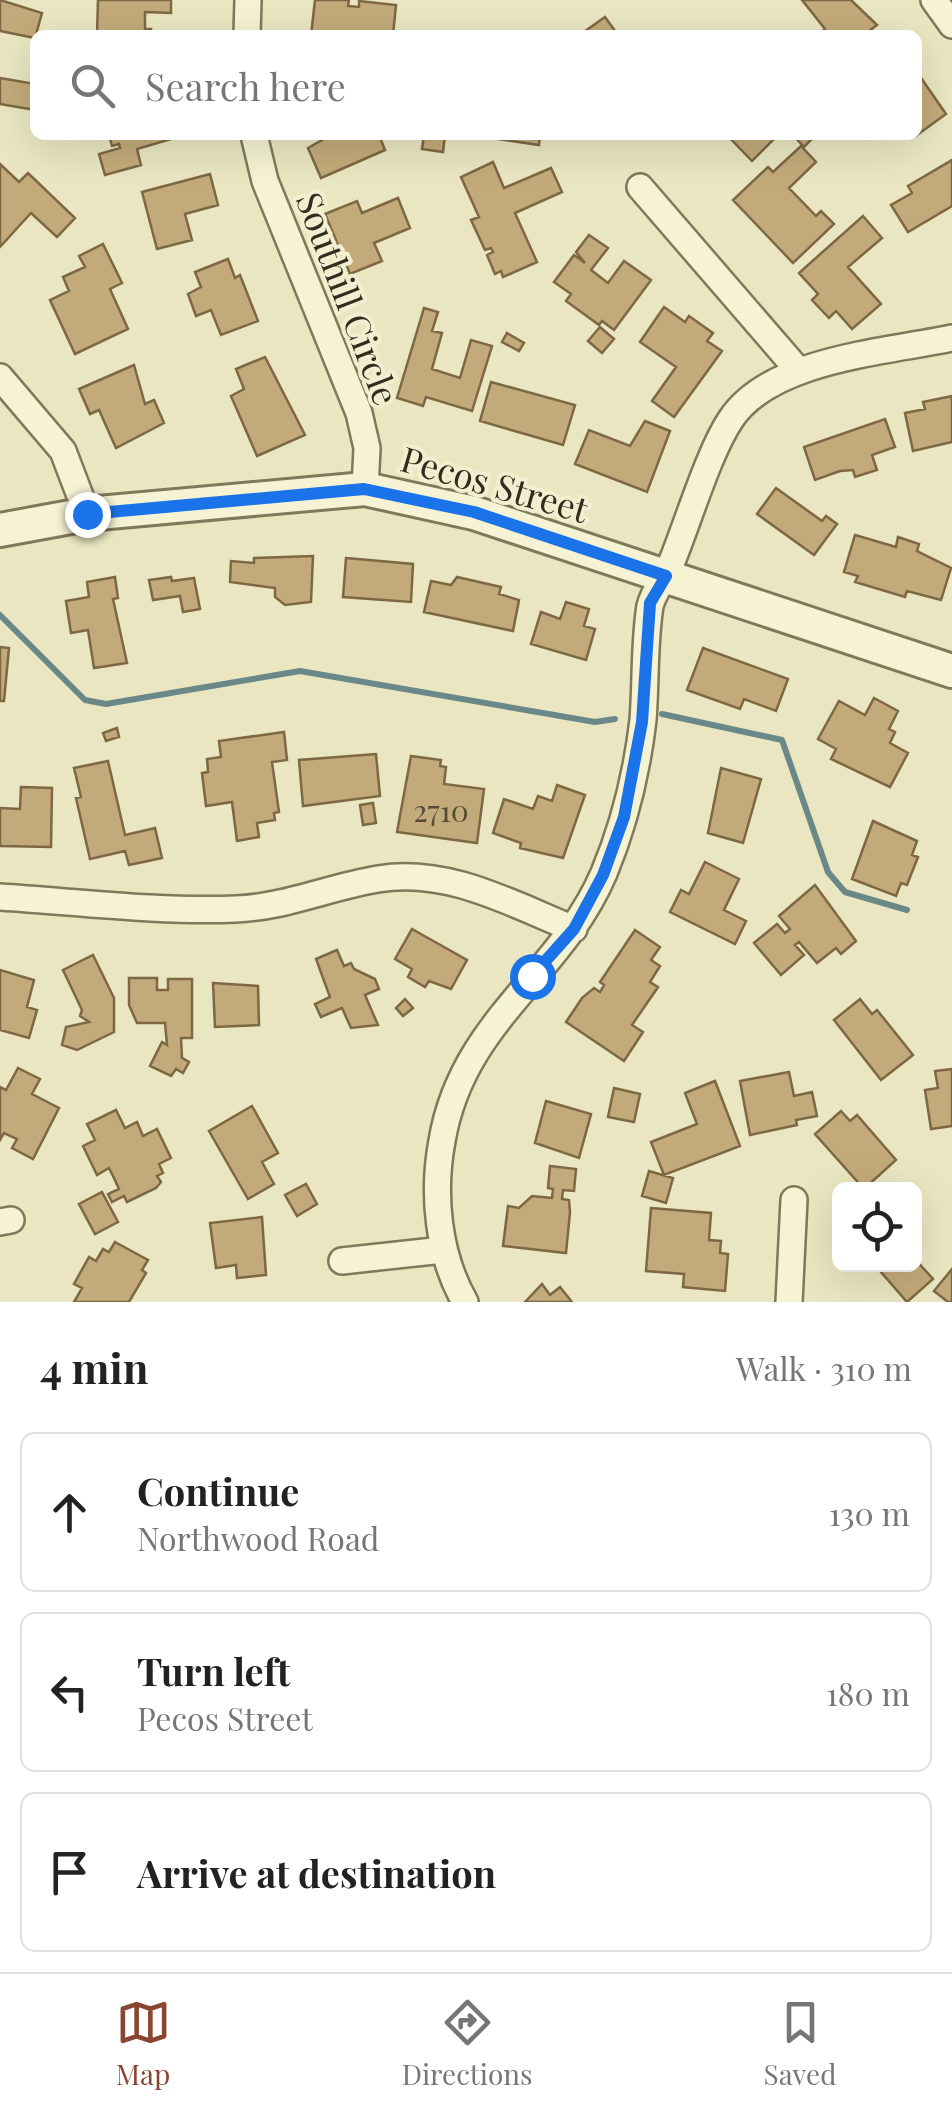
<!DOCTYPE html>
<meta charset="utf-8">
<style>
body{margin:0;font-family:"Playfair Display",serif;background:#f6f6f6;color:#222}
.controls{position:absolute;right:30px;bottom:30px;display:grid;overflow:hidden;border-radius:15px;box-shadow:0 10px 40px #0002}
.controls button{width:90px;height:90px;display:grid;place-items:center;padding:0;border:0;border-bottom:2px solid #e0e0e0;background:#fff;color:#222;font:50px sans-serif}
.stop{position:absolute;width:30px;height:30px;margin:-22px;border:8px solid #1a73e8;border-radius:50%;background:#fff}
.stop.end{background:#1a73e8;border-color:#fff;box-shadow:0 2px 10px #0008}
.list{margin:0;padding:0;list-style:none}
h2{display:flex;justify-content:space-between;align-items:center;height:130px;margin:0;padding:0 40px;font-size:42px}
h2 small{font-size:32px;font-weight:400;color:#767676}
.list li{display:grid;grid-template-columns:65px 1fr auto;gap:30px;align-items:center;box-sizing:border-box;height:160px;margin:0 20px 20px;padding:0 20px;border:2px solid #e0e0e0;border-radius:15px}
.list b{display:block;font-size:38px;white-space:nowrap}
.list p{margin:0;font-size:32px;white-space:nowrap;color:#767676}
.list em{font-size:32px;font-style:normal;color:#767676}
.icon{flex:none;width:55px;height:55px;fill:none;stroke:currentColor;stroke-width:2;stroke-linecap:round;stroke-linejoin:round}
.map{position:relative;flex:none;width:952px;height:1302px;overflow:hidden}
.search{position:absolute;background:#fff;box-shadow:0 10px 40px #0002;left:30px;right:30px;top:30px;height:110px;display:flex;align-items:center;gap:25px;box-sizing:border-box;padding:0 35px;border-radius:15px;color:#767676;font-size:38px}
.sheet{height:670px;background:#fff}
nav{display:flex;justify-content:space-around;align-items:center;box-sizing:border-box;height:140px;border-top:2px solid #e0e0e0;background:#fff;font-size:28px;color:#767676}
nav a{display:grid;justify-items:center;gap:5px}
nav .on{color:#894530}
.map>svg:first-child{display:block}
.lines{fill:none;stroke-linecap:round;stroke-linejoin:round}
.stream{stroke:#6b8888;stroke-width:6}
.building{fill:#c3aa7a;stroke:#7d6843;stroke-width:2.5}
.minor-casing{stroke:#80785a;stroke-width:30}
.tertiary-casing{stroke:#80785a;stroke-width:38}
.minor{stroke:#f5f3d3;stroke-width:25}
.tertiary{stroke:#f5f3d3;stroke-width:32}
.route{stroke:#1a73e8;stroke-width:12}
.labels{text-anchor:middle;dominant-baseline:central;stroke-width:8;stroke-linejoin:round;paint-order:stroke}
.number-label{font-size:30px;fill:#564c34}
.street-label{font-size:35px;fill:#312c1d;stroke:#f1efcf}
</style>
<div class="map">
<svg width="952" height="1302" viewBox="0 0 952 1302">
<rect width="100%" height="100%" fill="#e9e6c1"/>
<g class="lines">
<!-- stream -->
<path class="stream" d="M0,615L85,700L106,704L300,671L595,722L615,719
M662,714L782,740L828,872L845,892L907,910"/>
</g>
<!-- building -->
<path class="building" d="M0,0L42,13L35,38L0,31Z
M98,0H171V13L145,12V29H151V35H97Z
M315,0H349L348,6L359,7V1L396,5L393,35H311Z
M802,0H851L877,25L864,35H817L825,29Z
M605,17L618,35H587L584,32Z
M917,72L946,114L917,135Z
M0,78L35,84V110L0,104Z
M109,135H181V136L137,149L141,165L105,175L99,154L120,148L119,144L112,146Z
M331,135H379L385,150L321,178L308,148Z
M424,135H445L443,152L422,149Z
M471,135H540L539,145Z
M727,135H778L752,161Z
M793,135H816L804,147Z
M801,146L816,162L789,188L816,216L821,211L834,224L793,263L733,200L768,167L773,172Z
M952,160V206L908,232L891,205L912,193L908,186Z
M493,162L504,188L551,168L562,192L515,213L537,262L503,277L501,271L495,274L487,255L493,252L491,248L485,250L471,220L479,217L461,177Z
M0,164L19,182L28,173L75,218L57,237L31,213L0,247Z
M210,174L218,205L185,214L192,240L157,249L142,192Z
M398,198L410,228L374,243L382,261L350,274L325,214L357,201L362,213Z
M863,216L882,238L848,267L881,304L852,329L836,311L829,318L812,300L818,294L799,273Z
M589,235L608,248L591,270L608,283L624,261L651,280L614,330L602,321L599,325L566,301L571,294L554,282L574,255L585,263L576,252Z
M103,244L122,283L110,289L128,329L75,354L50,300L69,291L63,277L85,267L79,256Z
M228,259L235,278L240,275L258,321L221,335L211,310L196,316L188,294L201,287L195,272Z
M664,307L685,322L689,316L713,333L707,341L722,351L674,417L652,401L676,367L640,342Z
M424,308L438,312L432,331L442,333L432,369L460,378L471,340L492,346L472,411L426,397L423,406L397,398Z
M600,327L614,339L602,353L588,341Z
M507,333L524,343L519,351L502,342Z
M265,357L305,435L257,456L231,396L244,389L236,369Z
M134,365L145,404L154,400L164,423L116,448L99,410L90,414L79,389Z
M491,382L575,405L563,445L480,421Z
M952,396V442L913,451L905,413L925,409L923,402Z
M885,419L895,447L872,455L877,470L855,477L853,470L840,471L815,480L804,447Z
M645,421L670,431L647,492L575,464L589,430L630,446Z
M776,488L822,521L826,516L837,524L814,555L757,514Z
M855,535L896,547L898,537L919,544L917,551L951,568L941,600L907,591L905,597L855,582L858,576L844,572Z
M313,556L311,602L285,605L275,597V588L230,582L231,561L254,563V558Z
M346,558L413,564L411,602L343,597Z
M115,577L118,598L113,599L127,663L94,668L88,630L71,633L66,601L89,597L87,582Z
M171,577L172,581L194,578L200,609L183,612L180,596L153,600L149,580Z
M457,577L501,587L499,594L519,600L513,631L424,612L431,581L451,585Z
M566,602L589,609L584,626L595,629L586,660L531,644L541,612L560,619Z
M0,647L9,648L4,701H0Z
M703,648L788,679L776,711L744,699L740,709L687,690Z
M874,698L898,711L889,729L895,732L890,743L908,753L890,787L831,759L836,749L818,739L839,701L865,715Z
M117,728L119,737L106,741L103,733Z
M284,732L287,760L272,762L279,812L274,813L275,820L257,823L259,837L237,841L232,802L206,806L202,773L208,772L207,759L221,757L219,741Z
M376,754L380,796L303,806L299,760Z
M411,756L441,760L440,766L446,767L444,784L484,789L477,843L397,832Z
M108,761L125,835L155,828L162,858L129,865L125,851L90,859L76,798L81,797L74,768Z
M721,768L761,779L743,843L708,833Z
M557,785L585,795L563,858L520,848L521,843L493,833L504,799L533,809L538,796L552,801Z
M21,787L52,788L51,847L0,846V808L20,809Z
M373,803L376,823L363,825L360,805Z
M873,821L917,841L912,855L918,857L907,885L901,883L896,896L852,879Z
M705,862L739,879L724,910L746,921L735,944L670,912L681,890L689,894Z
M815,885L856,941L841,954L836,948L817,963L799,942L795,945L804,955L781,975L754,943L777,924L785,933L790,929L779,916Z
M412,929L467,960L451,989L429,981L425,987L408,977L412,969L395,959Z
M635,930L660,947L651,960L660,966L650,982L658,987L632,1025L643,1032L624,1061L566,1022L582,998L594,988L600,992L604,985L600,982Z
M337,950L344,966L351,963L354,969L375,979L379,989L365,995L378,1025L351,1028L342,1008L321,1017L315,1004L330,997L316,959Z
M93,955L114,998V1032L77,1050L62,1045L66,1027L89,1022L80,1016L82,1010L63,970Z
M0,970L34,980L27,1007L37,1010L29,1038L0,1030Z
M129,978H157V990H168V979H192V1038H181L182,1058L189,1062L183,1073L176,1069L171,1076L150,1066L162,1042L167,1045L165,1023H137L129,1005Z
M213,983L258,986L259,1025L215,1027Z
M405,999L413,1008L403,1016L396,1008Z
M860,999L872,1014L877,1010L913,1055L881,1080L834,1020Z
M18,1068L40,1079L32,1094L59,1108L33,1159L12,1148L17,1139L4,1133L0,1140V1087L6,1090Z
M952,1069V1126L931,1129L925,1090L938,1088L935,1071Z
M789,1072L794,1096L812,1092L817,1116L796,1120L797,1125L750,1135L740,1081Z
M715,1081L740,1146L664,1175L651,1142L697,1124L685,1093Z
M614,1088L640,1094L634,1122L608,1117Z
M546,1101L591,1114L579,1158L535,1143Z
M252,1106L278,1153L262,1162L274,1184L248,1199L209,1131Z
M116,1110L125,1128L137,1122L143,1136L157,1129L171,1158L159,1164L163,1173L157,1176L161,1182L156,1188L127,1202L124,1196L112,1202L108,1194L119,1189L113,1176L109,1168L97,1175L83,1146L95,1140L87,1124Z
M841,1111L850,1121L857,1115L896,1160L864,1189L815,1134Z
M550,1166L576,1169L574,1191L563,1190L562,1199L569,1200L570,1212L566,1253L503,1246L508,1206L519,1208L532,1196L552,1198L553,1189L548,1188Z
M649,1171L673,1178L666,1203L642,1196Z
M306,1184L317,1204L297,1216L285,1195Z
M102,1192L118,1222L95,1234L79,1204Z
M651,1208L711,1213L709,1240L721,1241L720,1253L728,1254L725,1291L683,1287L684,1274L646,1271Z
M262,1217L266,1275L237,1278L236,1265L216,1268L210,1223Z
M115,1242L148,1260L142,1270L146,1273L129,1302H74L82,1288L74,1284L89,1257L96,1261L103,1249L109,1252Z
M914,1258L933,1279L907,1302L874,1264H914Z
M952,1269V1302H948L934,1291Z
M542,1284L550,1295L560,1287L572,1302H525Z"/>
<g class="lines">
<!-- minor casing -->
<g class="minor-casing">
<path id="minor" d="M934,0L952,25
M247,35L248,0
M254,135L265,181L359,413L367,448L365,489
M640,187L798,370
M0,377L63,451L87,514
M0,897C78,902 158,912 236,909C286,907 329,887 378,879C447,867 512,904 574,929
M0,1222L11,1220
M342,1261L443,1250
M465,1302C438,1255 432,1194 442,1141C462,1021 560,976 604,873C624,825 637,771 643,720C646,682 644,643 650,606C653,593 664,579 670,566C687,526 708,453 731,419C771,359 886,352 952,338
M789,1302L794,1200"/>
</g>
<!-- tertiary casing -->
<g class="tertiary-casing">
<path id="tertiary" d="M0,530L87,514L365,489L474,513L952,671"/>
</g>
<!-- minor -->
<use href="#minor" class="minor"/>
<!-- tertiary -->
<use href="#tertiary" class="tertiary"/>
</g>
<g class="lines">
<!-- route -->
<path class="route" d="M87,514L364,489L474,512L666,576L650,603L642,722L624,817L603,875L574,929L532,976"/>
</g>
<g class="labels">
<!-- number labels -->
<g class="number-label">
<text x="441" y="810">2710</text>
</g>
<!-- street labels -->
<g class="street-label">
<text transform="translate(349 298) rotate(69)">Southill Circle</text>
<text transform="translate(495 483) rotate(16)">Pecos Street</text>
</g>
</g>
</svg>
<div class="controls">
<button><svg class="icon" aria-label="locate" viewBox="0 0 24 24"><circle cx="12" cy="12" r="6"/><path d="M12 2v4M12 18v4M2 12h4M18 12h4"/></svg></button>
</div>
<div class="stop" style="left:532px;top:976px"></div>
<div class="stop end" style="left:87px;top:514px"></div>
<div class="search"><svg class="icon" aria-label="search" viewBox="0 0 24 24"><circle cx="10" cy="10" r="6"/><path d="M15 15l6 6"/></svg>Search here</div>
</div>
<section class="sheet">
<h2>4 min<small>Walk · 310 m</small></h2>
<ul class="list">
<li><svg class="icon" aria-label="ahead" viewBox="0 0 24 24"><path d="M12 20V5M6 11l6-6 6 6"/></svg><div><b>Continue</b><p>Northwood Road</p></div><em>130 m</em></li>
<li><svg class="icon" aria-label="left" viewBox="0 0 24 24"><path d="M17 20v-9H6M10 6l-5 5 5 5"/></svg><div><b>Turn left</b><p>Pecos Street</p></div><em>180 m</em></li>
<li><svg class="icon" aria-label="arrive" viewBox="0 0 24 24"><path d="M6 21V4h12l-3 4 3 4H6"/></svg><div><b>Arrive at destination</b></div></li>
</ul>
</section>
<nav>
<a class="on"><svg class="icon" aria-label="map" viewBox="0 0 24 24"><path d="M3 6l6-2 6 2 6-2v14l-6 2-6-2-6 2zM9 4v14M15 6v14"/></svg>Map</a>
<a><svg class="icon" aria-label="directions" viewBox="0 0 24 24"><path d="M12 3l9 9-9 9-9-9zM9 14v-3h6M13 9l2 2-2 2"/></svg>Directions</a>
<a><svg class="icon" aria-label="saved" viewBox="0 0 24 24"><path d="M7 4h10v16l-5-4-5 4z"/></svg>Saved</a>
</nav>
